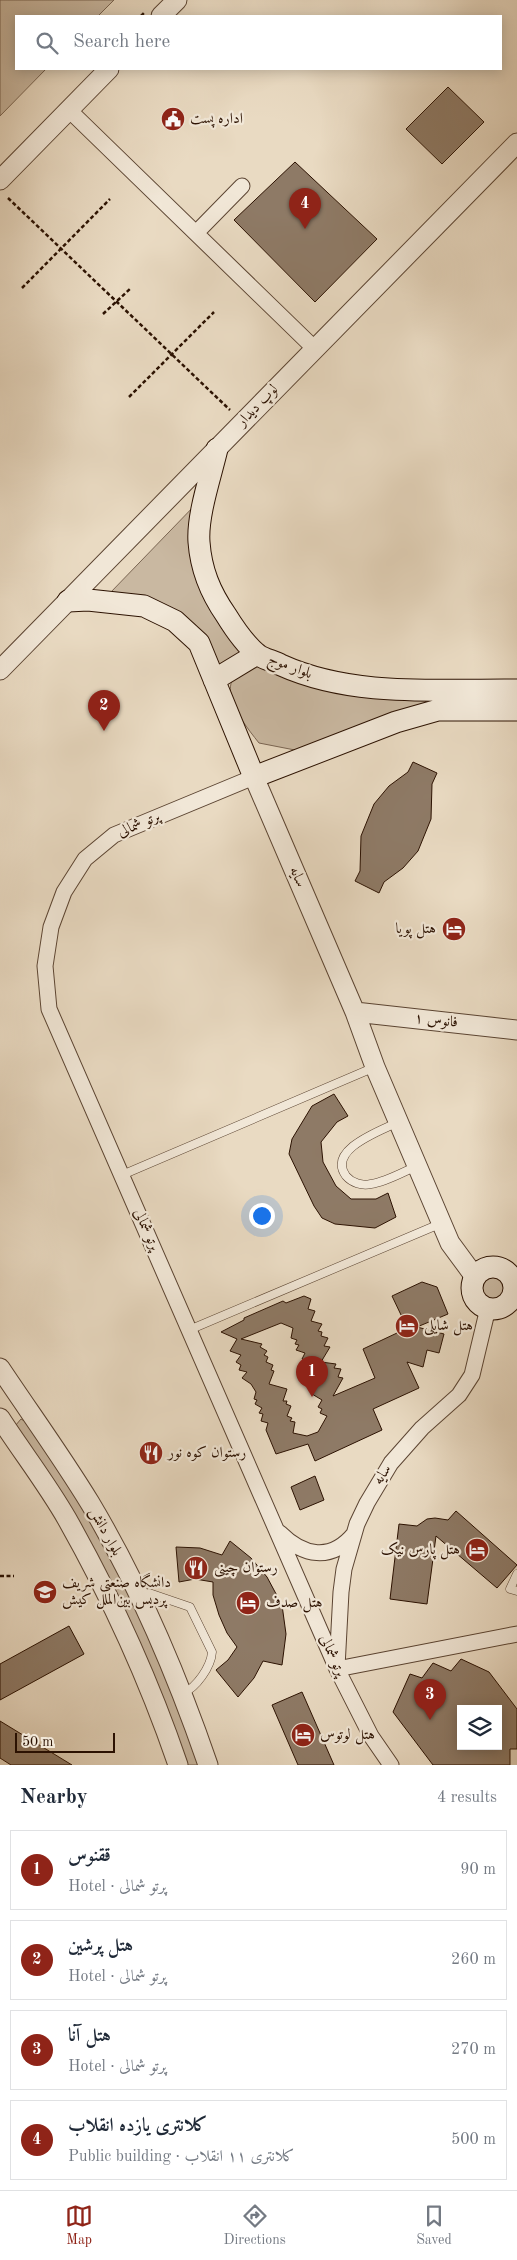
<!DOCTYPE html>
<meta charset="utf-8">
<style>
body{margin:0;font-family:"Old Standard TT",Amiri,serif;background:#f6f6f7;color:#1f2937}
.controls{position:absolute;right:15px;bottom:15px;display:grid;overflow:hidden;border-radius:0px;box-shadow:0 2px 12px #0003}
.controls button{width:45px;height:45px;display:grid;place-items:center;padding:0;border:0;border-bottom:1px solid #e0e1e3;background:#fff;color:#1f2937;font:25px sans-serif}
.scale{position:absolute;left:15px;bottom:12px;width:100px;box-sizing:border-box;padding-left:5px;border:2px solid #2c1202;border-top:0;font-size:14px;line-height:18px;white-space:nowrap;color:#2c1202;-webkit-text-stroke:4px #f1e7d7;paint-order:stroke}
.you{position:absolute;left:261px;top:1215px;width:18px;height:18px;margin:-12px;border:4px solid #fff;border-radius:50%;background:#1a73e8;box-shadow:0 0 0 8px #1a73e833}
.badge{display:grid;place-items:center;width:32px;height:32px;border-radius:50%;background:#8f2418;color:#fff;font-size:16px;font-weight:700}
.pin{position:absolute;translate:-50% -41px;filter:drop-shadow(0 1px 2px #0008)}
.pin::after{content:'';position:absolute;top:26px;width:18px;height:15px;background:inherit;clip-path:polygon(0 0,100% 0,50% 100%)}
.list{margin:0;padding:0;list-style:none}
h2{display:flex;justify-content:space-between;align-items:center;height:65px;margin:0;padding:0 20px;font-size:21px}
h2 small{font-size:16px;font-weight:400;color:#747a83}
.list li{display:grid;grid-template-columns:32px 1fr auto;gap:15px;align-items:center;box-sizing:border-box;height:80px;margin:0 10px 10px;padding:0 10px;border:1px solid #e0e1e3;border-radius:0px}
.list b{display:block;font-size:19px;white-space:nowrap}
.list p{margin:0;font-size:16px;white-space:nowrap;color:#747a83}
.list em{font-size:16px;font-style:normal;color:#747a83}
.icon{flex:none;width:28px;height:28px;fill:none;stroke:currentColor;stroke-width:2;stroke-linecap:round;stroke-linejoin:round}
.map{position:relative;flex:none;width:517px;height:1765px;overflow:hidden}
.search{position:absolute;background:#fff;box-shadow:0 2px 12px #0003;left:15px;right:15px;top:15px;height:55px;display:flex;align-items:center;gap:12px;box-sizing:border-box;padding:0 18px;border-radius:0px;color:#747a83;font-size:19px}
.sheet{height:425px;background:#fff}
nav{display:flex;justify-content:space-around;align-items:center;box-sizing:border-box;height:70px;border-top:1px solid #e0e1e3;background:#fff;font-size:14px;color:#747a83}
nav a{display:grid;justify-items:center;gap:2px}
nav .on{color:#8f2418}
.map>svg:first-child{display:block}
.green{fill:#c9b8a1;stroke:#7a6552}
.building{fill:#8e7a66;stroke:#2c1202;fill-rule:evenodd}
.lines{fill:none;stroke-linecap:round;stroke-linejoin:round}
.service-casing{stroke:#5b4432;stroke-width:9}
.minor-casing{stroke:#5b4432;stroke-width:17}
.tertiary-casing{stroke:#5b4432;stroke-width:21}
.secondary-casing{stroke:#2c1202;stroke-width:23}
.path{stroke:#2c1202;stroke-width:2.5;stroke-dasharray:4 2.5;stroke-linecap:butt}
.service{stroke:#f1e7d7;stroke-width:8}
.minor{stroke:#f1e7d7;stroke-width:15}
.tertiary{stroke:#f1e7d7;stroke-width:19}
.secondary{stroke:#f1e7d7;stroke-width:21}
.labels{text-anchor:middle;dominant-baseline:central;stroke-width:4.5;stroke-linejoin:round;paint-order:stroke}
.poi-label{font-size:15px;fill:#2c1202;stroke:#f1e7d7;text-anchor:start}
.street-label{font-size:15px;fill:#2c1202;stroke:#f1e7d7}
</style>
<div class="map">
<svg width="517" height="1765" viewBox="0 0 517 1765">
<rect width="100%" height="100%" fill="#e9dac2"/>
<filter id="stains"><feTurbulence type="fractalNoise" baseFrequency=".004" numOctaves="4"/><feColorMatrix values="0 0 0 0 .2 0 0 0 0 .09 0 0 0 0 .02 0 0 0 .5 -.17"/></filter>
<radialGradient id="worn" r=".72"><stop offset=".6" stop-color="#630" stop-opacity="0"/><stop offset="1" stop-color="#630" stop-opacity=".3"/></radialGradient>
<!-- green -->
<path class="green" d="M0,0H114L98,16H16V69H46L0,116Z
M199,501L194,531L251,652L222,671L204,641L110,593Z
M254,664L515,696L300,751L259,743C248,729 234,712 231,694C229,687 232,680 234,674Z
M478 1288a15 15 0 1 1 30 0a15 15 0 1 1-30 0Z
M21,1419L26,1422C45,1450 66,1478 83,1508C132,1589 166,1677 199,1765H187L15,1426Z"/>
<!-- building -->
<path class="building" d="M448,87L484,122L442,164L406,129Z
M295,162L377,239L315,302L234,220Z
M413,762L437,773L432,784L431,819L418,851L403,868L384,882L379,893L355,881L360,871L361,836L374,804L389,786L408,772Z
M334,1094L348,1116L337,1122L321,1142L323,1162L336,1186L351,1199H376L388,1193L396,1217L375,1228L335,1224L322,1218L314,1206L289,1154L292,1139L312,1106Z
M422,1282L437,1287L448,1314L417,1327L444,1334L439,1353L427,1350L423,1367L407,1362L419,1388L373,1409L382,1430L315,1461L308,1444L276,1454L266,1430L268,1423L261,1421L263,1414L259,1413L262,1408L255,1404L257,1400L254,1399L256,1392L251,1384L242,1378L247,1372L239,1370L241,1365L236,1362L241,1355L230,1351L237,1339L221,1332L244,1320V1318L283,1301L286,1303L304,1296L311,1299L308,1309L315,1311L311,1321L322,1324L318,1331L322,1332L321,1336L328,1338L324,1346L330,1347L321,1362L336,1364L334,1368L341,1369L338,1377L343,1378L333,1396L375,1378L363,1349L397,1333L402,1317L392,1296ZM281,1323L293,1328L291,1338L297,1340L295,1344L299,1345L296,1350L305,1353L302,1359L314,1363L305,1383L316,1385L312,1394L322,1400L318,1407L322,1409L320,1413L327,1416L318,1432L307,1436L293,1433L295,1422L290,1421L292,1418L287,1416L291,1406L286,1404L287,1401H283L287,1389L269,1384L274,1371L271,1370L273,1365L266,1362L268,1357L264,1355L267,1351L260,1347L262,1344L241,1339Z
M315,1476L324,1500L300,1510L291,1487Z
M456,1511L517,1565L497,1588L436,1536L427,1604L390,1599L399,1524L417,1526L427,1519L435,1518L448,1520Z
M230,1541L251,1558L267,1577L282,1605L286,1634L282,1665L263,1661L254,1678L238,1697L216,1670L228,1660L237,1647L227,1633L219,1615L213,1595V1582L195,1579L179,1582L176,1547L200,1548L222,1555Z
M69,1626L84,1654L0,1700V1664Z
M461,1659L489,1672L517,1709V1749H510V1765H433L393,1712L410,1674L422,1678L433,1663L451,1671ZM461,1709H498V1746H461Z
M302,1692L334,1765H298L272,1705Z
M0,1721L72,1765H11L0,1758Z"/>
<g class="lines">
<!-- service casing -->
<g class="service-casing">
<path id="service" d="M398,1122C383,1130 326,1149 346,1176C352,1183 362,1186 371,1184C386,1182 403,1172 417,1166
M122,1175L375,1067
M189,1330L442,1223
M517,1574L510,1589L517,1591
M141,1596L149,1593L190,1607L212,1652C211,1667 196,1688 183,1693"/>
</g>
<!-- minor casing -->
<g class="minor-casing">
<path id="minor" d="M69,110L315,349
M196,233L242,186
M254,777L114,835L85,859L64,892L51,927L45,966L49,1009L337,1669L371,1736L391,1765
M280,1533C303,1556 331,1562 354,1534
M337,1667L341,1592L344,1569L357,1524L367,1503L391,1463L422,1428L459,1395L472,1375L488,1308
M337,1669L517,1634"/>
</g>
<!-- tertiary casing -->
<g class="tertiary-casing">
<path id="tertiary" d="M161,16L177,0
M0,180L109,69
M0,670L517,143
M254,777L355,1012L375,1067L450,1243L475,1277
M355,1012L517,1030
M0,1368C30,1413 62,1457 90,1503C139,1585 177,1675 208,1765
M0,1418C22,1452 47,1484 67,1519C111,1597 149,1680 178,1765"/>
</g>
<!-- secondary casing -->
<g class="secondary-casing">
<path id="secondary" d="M217,449C211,475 197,515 199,542C201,570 210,592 226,615C234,628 245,644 257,654C263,659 274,661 281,665C354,698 439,689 517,690
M68,601L88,600L144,606L175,621L199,643L254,777L396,722L438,710H517
M214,680L257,654
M472 1288a21 21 0 1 1 42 0a21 21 0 1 1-42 0Z"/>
</g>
<!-- path -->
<path class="path" d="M141,16L145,12
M8,198L230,410
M22,288L110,199
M103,314L131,288
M129,397L214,312
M0,1576H14"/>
<!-- service -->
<use href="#service" class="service"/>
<!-- minor -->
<use href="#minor" class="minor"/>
<!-- tertiary -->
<use href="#tertiary" class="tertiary"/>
<!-- secondary -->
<use href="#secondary" class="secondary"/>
</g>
<!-- icons -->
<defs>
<g id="civic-disc" transform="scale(1.25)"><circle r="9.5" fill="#8f2418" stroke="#f1e7d7"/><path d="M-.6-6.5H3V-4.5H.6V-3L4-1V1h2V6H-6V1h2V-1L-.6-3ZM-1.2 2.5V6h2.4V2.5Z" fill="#fff"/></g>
<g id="hotel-disc" transform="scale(1.25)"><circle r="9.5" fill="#8f2418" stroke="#f1e7d7"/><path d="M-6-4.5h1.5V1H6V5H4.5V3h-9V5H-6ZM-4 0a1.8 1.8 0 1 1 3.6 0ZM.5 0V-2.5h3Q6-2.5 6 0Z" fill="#fff"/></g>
<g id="restaurant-disc" transform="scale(1.25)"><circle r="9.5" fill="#8f2418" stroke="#f1e7d7"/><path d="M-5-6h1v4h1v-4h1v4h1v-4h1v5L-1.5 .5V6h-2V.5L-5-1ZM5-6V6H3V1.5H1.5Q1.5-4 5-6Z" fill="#fff"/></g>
<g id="university-disc" transform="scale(1.25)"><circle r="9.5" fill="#8f2418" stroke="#f1e7d7"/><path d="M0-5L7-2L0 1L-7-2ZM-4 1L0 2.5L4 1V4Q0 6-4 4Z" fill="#fff"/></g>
</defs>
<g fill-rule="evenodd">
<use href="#civic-disc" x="173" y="119"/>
<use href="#hotel-disc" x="454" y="929"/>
<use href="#hotel-disc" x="407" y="1326"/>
<use href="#restaurant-disc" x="151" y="1453"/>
<use href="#hotel-disc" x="477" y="1550"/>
<use href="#restaurant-disc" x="196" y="1568"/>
<use href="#university-disc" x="45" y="1592"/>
<use href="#hotel-disc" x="248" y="1603"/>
<use href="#hotel-disc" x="303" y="1735"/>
</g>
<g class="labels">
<!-- poi labels -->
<g class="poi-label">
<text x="190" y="119">اداره پست</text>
<text x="436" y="929" text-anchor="end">هتل پویا</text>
<text x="424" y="1326">هتل شایلی</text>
<text x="168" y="1453">رستوان کوه نور</text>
<text x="460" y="1550" text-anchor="end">هتل پارس نیک</text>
<text x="214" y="1568">رستوان چینی</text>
<text x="62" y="1583">دانشگاه صنعتی شریف<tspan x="62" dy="17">پردیس بین‌الملل کیش</tspan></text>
<text x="266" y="1603">هتل صدف</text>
<text x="320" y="1735">هتل لوتوس</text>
</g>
<!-- street labels -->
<g class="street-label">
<text transform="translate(258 406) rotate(-46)">لوپ دیدار</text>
<text transform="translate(290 667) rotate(21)">بلوار موج</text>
<text transform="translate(139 825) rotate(-23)">پرتو شمالی</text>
<text transform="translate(297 877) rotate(67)">سایه</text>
<text transform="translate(436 1021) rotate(6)">فانوس ۱</text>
<text transform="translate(146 1230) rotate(66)">پرتو شمالی</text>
<text transform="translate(383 1475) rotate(-57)">سایه</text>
<text transform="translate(105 1532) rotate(62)">بلوار دانش</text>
<text transform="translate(332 1656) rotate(66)">پرتو شمالی</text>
</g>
</g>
<rect width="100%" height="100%" filter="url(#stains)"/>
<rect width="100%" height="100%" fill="url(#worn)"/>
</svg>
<div class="controls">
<button><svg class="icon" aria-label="layers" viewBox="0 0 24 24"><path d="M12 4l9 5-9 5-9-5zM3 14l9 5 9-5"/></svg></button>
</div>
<div class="scale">50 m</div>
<div class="you"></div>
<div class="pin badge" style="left:312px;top:1397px">1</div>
<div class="pin badge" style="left:104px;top:731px">2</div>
<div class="pin badge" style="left:430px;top:1720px">3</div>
<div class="pin badge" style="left:305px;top:229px">4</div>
<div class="search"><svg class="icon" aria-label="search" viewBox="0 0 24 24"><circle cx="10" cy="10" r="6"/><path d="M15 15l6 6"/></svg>Search here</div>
</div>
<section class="sheet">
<h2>Nearby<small>4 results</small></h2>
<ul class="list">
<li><span class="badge">1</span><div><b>ققنوس</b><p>Hotel · پرتو شمالی</p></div><em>90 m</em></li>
<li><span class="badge">2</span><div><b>هتل پرشین</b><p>Hotel · پرتو شمالی</p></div><em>260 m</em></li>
<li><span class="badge">3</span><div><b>هتل آنا</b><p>Hotel · پرتو شمالی</p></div><em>270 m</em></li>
<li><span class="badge">4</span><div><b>کلانتری یازده انقلاب</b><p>Public building · کلانتری ۱۱ انقلاب</p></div><em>500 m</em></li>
</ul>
</section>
<nav>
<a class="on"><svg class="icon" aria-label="map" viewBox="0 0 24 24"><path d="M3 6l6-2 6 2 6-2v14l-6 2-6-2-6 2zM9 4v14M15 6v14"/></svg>Map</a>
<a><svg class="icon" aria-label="directions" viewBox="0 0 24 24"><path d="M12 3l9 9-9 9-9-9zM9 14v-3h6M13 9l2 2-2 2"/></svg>Directions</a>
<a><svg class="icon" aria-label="saved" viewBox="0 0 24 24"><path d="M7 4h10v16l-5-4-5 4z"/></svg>Saved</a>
</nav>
